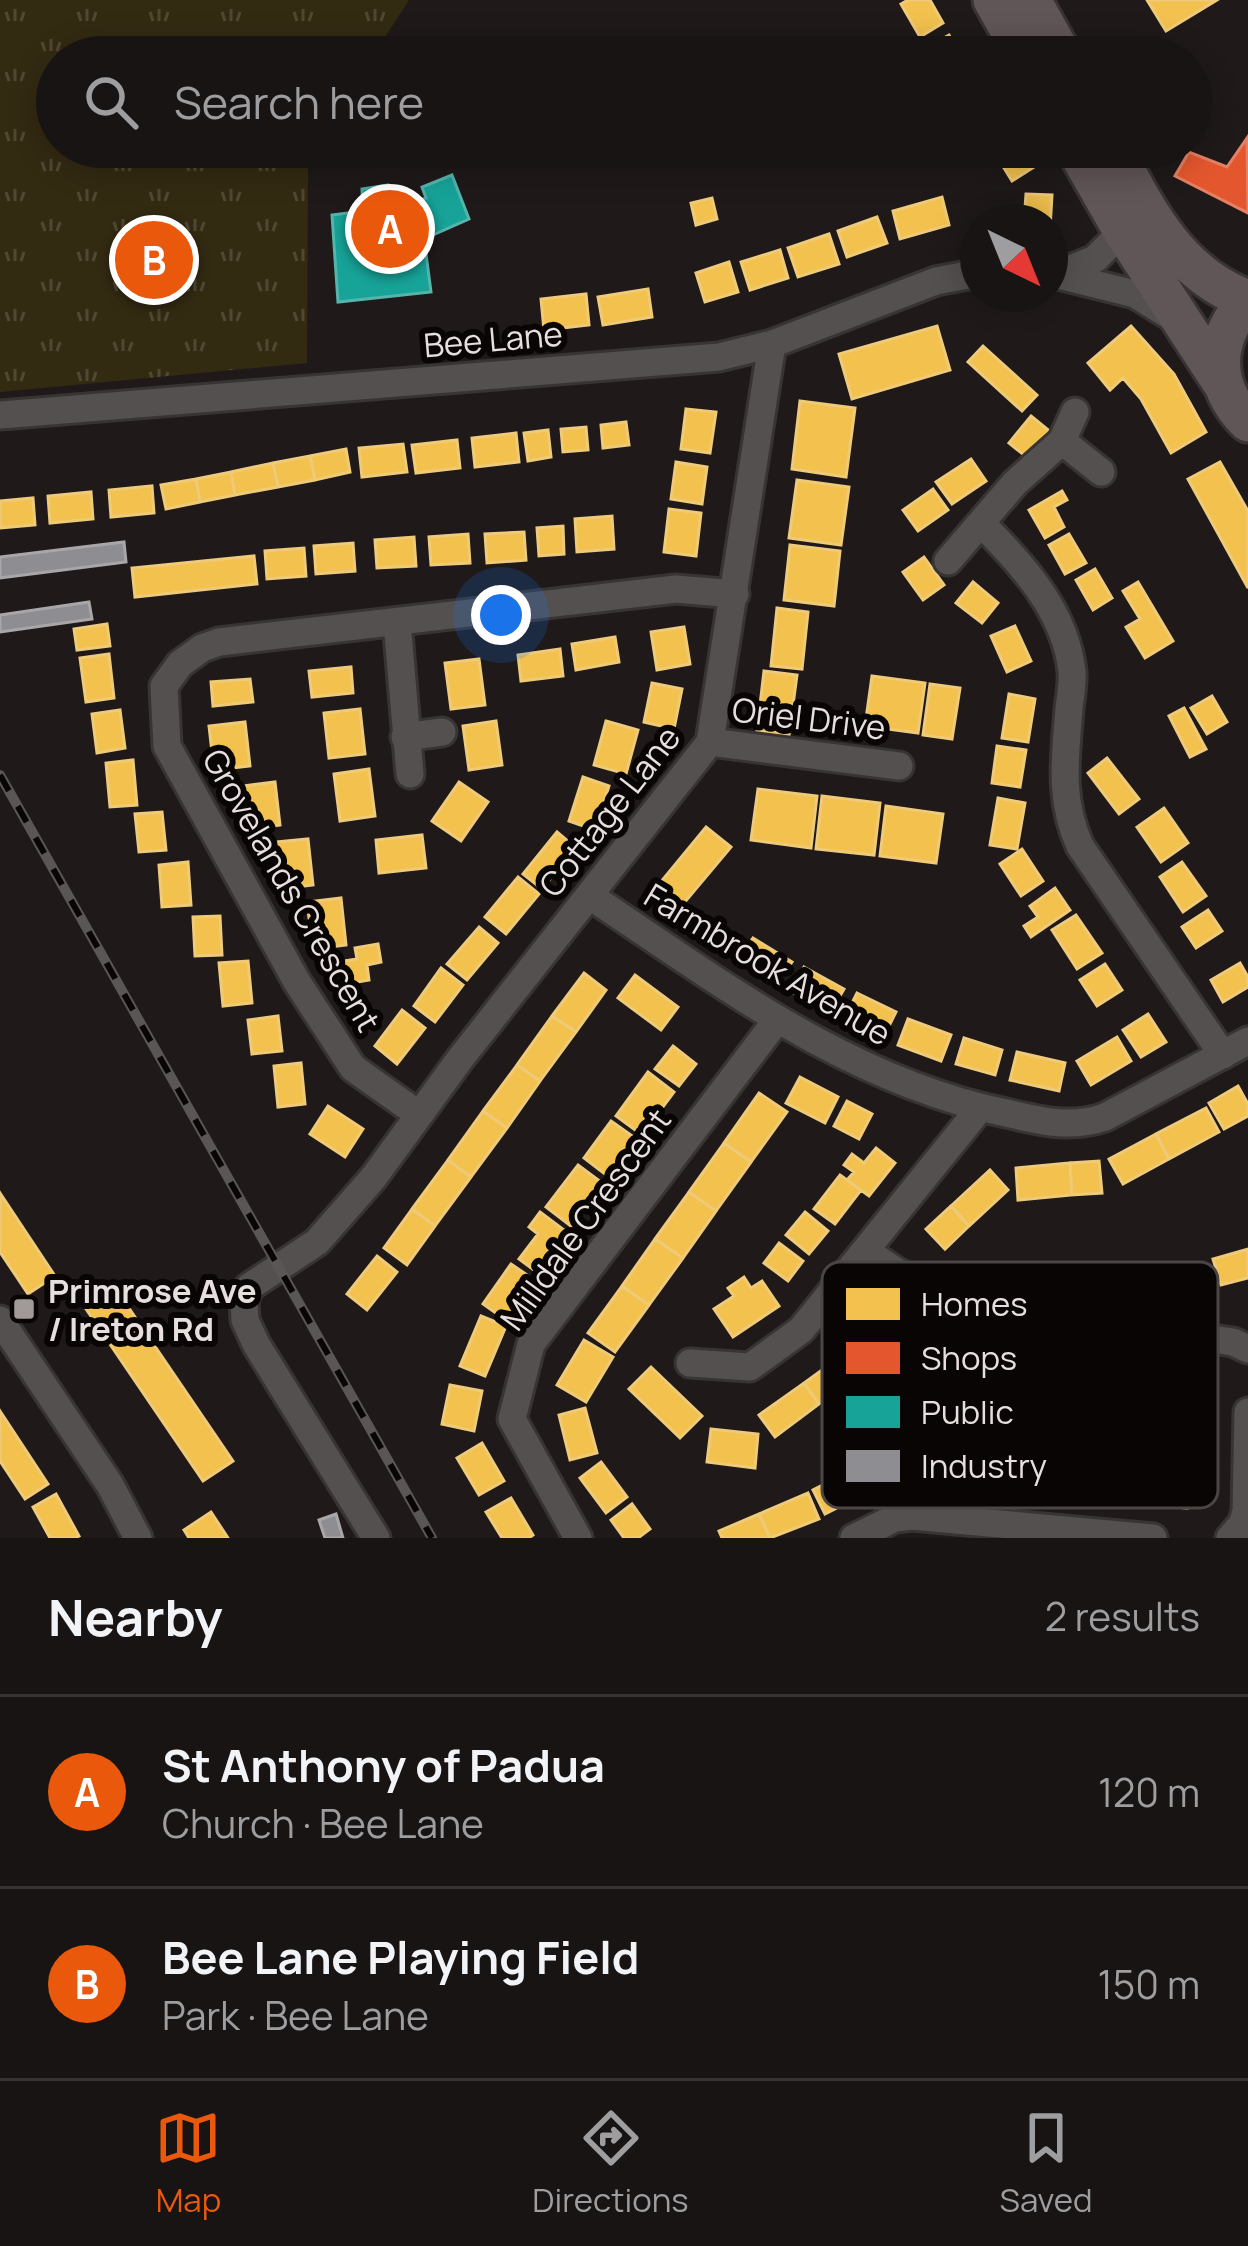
<!DOCTYPE html>
<meta charset="utf-8">
<style>
body{margin:0;font-family:Manrope,sans-serif;background:#242121;color:#f1f3f6}
.compass{position:absolute;left:960px;top:204px;width:108px;height:108px;border-radius:50%;background:#171413;box-shadow:0 6px 30px #0003;rotate:137deg}
.you{position:absolute;left:501px;top:615px;width:42px;height:42px;margin:-30px;border:9px solid #fff;border-radius:50%;background:#1a73e8;box-shadow:0 0 0 18px #1a73e833}
.badge{display:grid;place-items:center;width:78px;height:78px;border-radius:50%;background:#ea580c;color:#fff;font-size:39px;font-weight:700}
.pin{position:absolute;translate:-50% -50%;border:6px solid #fff;box-shadow:0 3px 12px #0006}
.list{margin:0;padding:0;list-style:none}
h2{display:flex;justify-content:space-between;align-items:center;height:156px;margin:0;padding:0 48px;font-size:51px}
h2 small{font-size:39px;font-weight:400;color:#9e9ea0}
.list li{display:grid;grid-template-columns:78px 1fr auto;gap:36px;align-items:center;box-sizing:border-box;height:192px;padding:0 48px;border-top:3px solid #363333}
.list b{display:block;font-size:45px;white-space:nowrap}
.list p{margin:0;font-size:39px;white-space:nowrap;color:#9e9ea0}
.list em{font-size:39px;font-style:normal;color:#9e9ea0}
.icon{flex:none;width:66px;height:66px;fill:none;stroke:currentColor;stroke-width:2;stroke-linecap:round;stroke-linejoin:round}
.map{position:relative;flex:none;width:1248px;height:1538px;overflow:hidden}
.search{position:absolute;background:#171413;box-shadow:0 6px 30px #0003;left:36px;right:36px;top:36px;height:132px;display:flex;align-items:center;gap:30px;box-sizing:border-box;padding:0 42px;border-radius:66px;color:#9e9ea0;font-size:45px}
.sheet{height:540px;background:#171413}
nav{display:flex;justify-content:space-around;align-items:center;box-sizing:border-box;height:168px;border-top:3px solid #363333;background:#171413;font-size:33px;color:#9e9ea0}
nav a{display:grid;justify-items:center;gap:6px}
nav .on{color:#ea580c}
.map>svg:first-child{display:block}
.park{fill:url(#park-tufts)}
.homes{fill:#f2c14e;stroke:#efca79;stroke-width:3}
.shops{fill:#e4572e;stroke:#e58063;stroke-width:3}
.public{fill:#17a398;stroke:#55b5ad;stroke-width:3}
.industry{fill:#8d8d92;stroke:#a8a6a9;stroke-width:3}
.lines{fill:none;stroke-linecap:round;stroke-linejoin:round}
.minor-casing{stroke:#383434;stroke-width:33}
.highway-casing{stroke:#383434;stroke-width:45}
.minor{stroke:#545050;stroke-width:27}
.highway{stroke:#605557;stroke-width:39}
.rail-casing{stroke:#5a5655;stroke-width:10}
.rail{stroke:#080504;stroke-width:6;stroke-dasharray:18;stroke-linecap:butt}
.poi-dot{fill:#a19a99;stroke:#080504;stroke-width:4.5}
.labels{text-anchor:middle;dominant-baseline:central;stroke-width:12;stroke-linejoin:round;paint-order:stroke}
.street-label{font-size:33px;fill:#e7dfde;stroke:#080504}
.poi-label{font-size:33px;font-weight:bold;fill:#e7dfde;stroke:#080504;text-anchor:start}
.key{fill:#080504;stroke:#4b4645;stroke-width:3}
.key-label{font-size:33px;fill:#e7dfde}
</style>
<div class="map">
<svg width="1248" height="1538" viewBox="0 0 1248 1538">
<defs>
<pattern id="park-tufts" width="24" height="20" patternUnits="userSpaceOnUse" patternTransform="scale(3)"><rect width="24" height="20" fill="#332a12"/><path d="M3 7l-1-3M5 7V3M7 7l1-3M15 17l-1-3M17 17v-4M19 17l1-3" fill="none" stroke="#514834"/></pattern>
</defs>
<rect width="100%" height="100%" fill="#1f1a19"/>
<!-- park -->
<path class="park" d="M0,0H409L372,57H57V147H315L308,157L307,363L0,392Z"/>
<!-- homes -->
<path class="homes" d="M908,0H930L943,23L920,37L901,4Z
M1147,0H1217L1166,31Z
M949,35L961,57H928L924,49Z
M991,147H1022L1034,167L1012,181Z
M1026,194L1052,195L1050,230V222H1024Z
M942,197L949,225L900,239L893,211Z
M712,198L717,219L696,225L691,203Z
M877,217L887,243L847,257L838,231Z
M829,234L839,264L798,277L788,248Z
M780,250L788,278L750,290L741,262Z
M729,262L738,292L705,302L696,273Z
M648,289L652,317L603,325L598,297Z
M586,294L589,325L544,330L541,299Z
M937,326L950,370L852,399L839,354Z
M1131,326L1174,374L1206,432L1171,453L1141,399L1123,378L1110,390L1088,363Z
M983,346L1037,395L1022,411L968,362Z
M800,401L855,408L846,477L792,469Z
M686,409L716,412L710,453L681,449Z
M1031,416L1053,434L1030,460L1009,443Z
M626,422L629,445L603,448L601,425Z
M586,427L588,450L563,452L561,429Z
M548,430L551,457L528,461L524,433Z
M516,433L519,462L475,467L472,438Z
M457,440L460,468L416,473L412,445Z
M403,444L407,472L362,477L359,448Z
M346,449L350,472L315,480L310,456Z
M310,456L315,480L278,487L273,463Z
M971,459L986,481L952,504L936,482Z
M676,462L707,467L702,504L671,499Z
M1220,462L1248,511V588L1188,479Z
M273,463L278,487L235,495L231,472Z
M231,472L235,495L200,502L196,479Z
M196,479L200,502L166,509L161,485Z
M797,480L849,487L841,545L789,538Z
M152,486L154,513L111,517L109,490Z
M933,489L948,510L918,531L903,510Z
M1062,491L1067,500L1054,507L1064,527L1045,538L1029,510Z
M91,492L93,519L50,523L48,496Z
M33,498L35,525L0,528V501Z
M669,509L701,513L696,556L664,552Z
M612,516L614,549L577,552L575,519Z
M563,526L564,554L539,556L537,528Z
M524,532L526,560L487,563L485,534Z
M468,534L470,563L431,565L429,537Z
M1069,534L1086,563L1065,574L1049,545Z
M414,537L416,566L377,568L375,540Z
M353,543L355,571L316,574L314,546Z
M790,545L840,551L834,606L784,600Z
M304,548L306,576L267,579L265,551Z
M254,556L257,584L135,597L132,568Z
M924,557L944,585L923,600L903,572Z
M1095,569L1112,598L1093,610L1076,580Z
M973,582L998,603L982,623L956,603Z
M1138,582L1173,641L1145,658L1126,627L1140,619L1123,591Z
M777,608L808,612L802,669L771,666Z
M107,624L110,646L77,650L74,629Z
M1015,626L1031,661L1007,672L991,636Z
M684,627L690,664L657,670L651,632Z
M615,637L619,662L576,670L572,644Z
M560,649L563,676L521,681L518,655Z
M109,654L114,698L86,702L80,658Z
M479,659L485,705L451,709L445,663Z
M351,667L353,693L312,697L309,671Z
M764,671L797,675L789,735L757,731Z
M872,676L925,683L918,733L865,726Z
M250,679L253,702L213,706L211,682Z
M652,683L682,689L674,729L644,722Z
M930,684L960,688L952,739L923,735Z
M1009,694L1035,699L1028,742L1002,738Z
M1212,696L1227,722L1207,734L1191,708Z
M1184,708L1206,749L1190,757L1169,716Z
M360,709L365,754L329,758L324,713Z
M120,710L125,748L97,753L92,714Z
M496,721L502,765L469,770L463,726Z
M606,721L638,730L626,774L594,765Z
M245,722L250,766L214,770L209,726Z
M997,746L1026,750L1020,787L992,783Z
M1107,758L1139,799L1119,814L1088,773Z
M133,760L137,805L110,807L106,763Z
M369,769L375,816L340,821L334,774Z
M583,777L609,786L595,830L569,821Z
M275,782L280,825L248,830L243,786Z
M459,782L488,802L461,841L432,821Z
M758,789L817,796L811,848L751,840Z
M822,796L880,803L874,855L816,849Z
M998,798L1025,803L1017,849L990,845Z
M886,806L943,814L936,863L880,856Z
M1164,808L1188,843L1161,862L1137,827Z
M162,812L166,850L139,852L135,814Z
M706,827L731,847L674,915L650,895Z
M557,832L576,848L542,889L523,874Z
M422,835L426,868L379,873L376,840Z
M308,839L313,885L280,889L275,842Z
M1022,849L1043,881L1021,896L1000,864Z
M188,862L191,905L162,907L159,865Z
M1182,862L1206,896L1183,912L1160,877Z
M518,877L539,894L506,934L485,917Z
M1055,888L1070,910L1031,937L1024,926L1038,917L1030,906Z
M341,898L346,945L313,949L307,902Z
M1208,910L1222,931L1196,948L1182,927Z
M1076,915L1102,953L1077,969L1052,930Z
M220,916L222,955L195,956L193,917Z
M479,927L498,943L467,980L447,964Z
M753,938L792,962L777,985L738,960Z
M378,944L381,962L367,965L369,980L334,986L331,963L357,959L355,948Z
M248,961L252,1003L223,1006L219,963Z
M1240,963L1248,977V987L1223,1002L1211,980Z
M1105,964L1122,990L1097,1006L1080,980Z
M804,967L844,989L830,1013L790,991Z
M441,968L463,985L435,1022L414,1006Z
M584,973L606,990L576,1032L552,1016Z
M635,975L678,1007L661,1030L618,998Z
M857,993L896,1012L883,1038L844,1019Z
M402,1010L425,1028L397,1064L375,1046Z
M1148,1014L1166,1042L1141,1057L1123,1030Z
M278,1016L282,1051L252,1054L248,1020Z
M552,1016L576,1032L540,1081L517,1065Z
M908,1019L951,1035L941,1061L898,1045Z
M1117,1037L1131,1061L1091,1085L1077,1061Z
M964,1038L1002,1050L995,1075L956,1064Z
M673,1046L696,1064L679,1086L655,1069Z
M1017,1052L1065,1063L1059,1091L1010,1080Z
M301,1063L305,1104L278,1107L274,1066Z
M517,1065L540,1081L507,1128L483,1111Z
M648,1072L674,1092L642,1135L616,1116Z
M800,1077L838,1097L825,1123L786,1103Z
M1238,1086L1248,1104V1116L1224,1129L1209,1103Z
M759,1093L787,1112L751,1162L724,1143Z
M847,1101L872,1114L859,1139L834,1126Z
M328,1106L363,1129L345,1157L310,1134Z
M1206,1108L1219,1132L1169,1159L1156,1134Z
M483,1111L507,1128L471,1177L448,1160Z
M611,1121L638,1140L610,1178L584,1158Z
M1156,1134L1169,1159L1123,1184L1109,1159Z
M724,1143L751,1162L716,1211L689,1192Z
M876,1148L895,1163L869,1196L847,1180L854,1172L844,1165L852,1154L864,1163Z
M448,1160L471,1177L435,1226L412,1209Z
M1099,1161L1102,1193L1072,1195L1070,1163Z
M1070,1163L1072,1195L1018,1200L1016,1168Z
M578,1165L605,1185L572,1227L546,1207Z
M990,1170L1008,1190L969,1226L951,1206Z
M840,1175L861,1190L835,1224L814,1209Z
M689,1192L716,1211L683,1258L655,1239Z
M0,1193L55,1276L28,1294L0,1252Z
M951,1206L969,1226L945,1249L926,1229Z
M412,1209L435,1226L407,1265L384,1248Z
M540,1212L572,1236L542,1276L519,1259L538,1234L529,1227Z
M805,1212L828,1231L809,1254L786,1235Z
M655,1239L683,1258L649,1305L622,1286Z
M779,1243L803,1261L788,1281L764,1263Z
M1248,1249V1278L1221,1285L1213,1259Z
M377,1256L397,1272L367,1310L347,1294Z
M511,1264L536,1281L507,1321L483,1304Z
M744,1277L751,1288L762,1281L779,1306L733,1337L714,1309L734,1296L728,1288Z
M622,1286L649,1305L615,1352L588,1333Z
M116,1289L233,1461L203,1481L86,1309Z
M481,1316L506,1326L485,1376L460,1366Z
M584,1340L613,1357L586,1402L557,1385Z
M848,1351L863,1372L819,1404L804,1383Z
M651,1367L702,1416L680,1438L629,1389Z
M804,1383L819,1404L775,1437L759,1415Z
M450,1385L482,1391L474,1431L442,1424Z
M585,1408L597,1453L570,1460L559,1415Z
M0,1411L48,1484L25,1499L0,1461Z
M711,1429L758,1434L755,1468L707,1462Z
M482,1443L504,1481L479,1495L457,1458Z
M601,1462L627,1497L606,1513L580,1478Z
M856,1468L868,1492L825,1514L813,1490Z
M1134,1475L1189,1481L1187,1508L1131,1503Z
M808,1493L819,1519L770,1538L759,1514Z
M56,1494L79,1536L75,1538H50L33,1507Z
M511,1498L533,1535L529,1538H502L486,1512Z
M632,1504L650,1529L638,1538H624L611,1520Z
M211,1512L228,1538H189L184,1530Z
M759,1514L770,1538H722L719,1531Z"/>
<!-- shops -->
<path class="shops" d="M1247,138L1248,213L1175,176L1189,152L1227,167Z"/>
<!-- public -->
<path class="public" d="M452,175L469,219L424,239L431,292L338,302L332,215L363,211L362,189L388,185L394,209L426,198L422,187Z"/>
<!-- industry -->
<path class="industry" d="M124,542L126,562L0,578V557Z
M89,602L92,619L0,632V615Z
M336,1514L343,1538H325L319,1520Z"/>
<g class="lines">
<!-- minor casing -->
<g class="minor-casing">
<path id="minor" d="M1050,273L1135,294L1177,320
M1061,273L1095,259L1123,231
M0,415L719,357L772,344L936,281L978,273
M1062,441L1101,472
M982,524C1022,564 1066,612 1072,672C1073,684 1070,698 1069,709C1065,759 1059,800 1080,846L1223,1055
M948,561L1015,483L1062,441L1075,412
M397,622L410,774
M405,737L442,732
M710,742L899,766
M590,896C721,983 849,1081 1006,1113C1041,1121 1070,1129 1105,1117L1248,1041
M418,1114L353,1068L297,982L167,746L164,686L180,664L202,648L219,642L676,589L735,594
M867,1252L948,1306L1010,1329L1172,1333L1233,1342L1248,1349
M0,1320L110,1485L138,1538
M690,1363L750,1367L801,1330L980,1108
M376,1538L256,1344L245,1320L244,1301L249,1287L317,1242L374,1177L460,1059L710,742L772,344
M578,1538L512,1419L531,1344L777,1020
M854,1538L895,1518L912,1516L1153,1538
M1230,1538L1242,1524L1246,1512L1248,1412"/>
</g>
<!-- highway casing -->
<g class="highway-casing">
<path id="highway" d="M993,0L1025,57
M1031,0L1063,57
M1075,147L1123,231L1221,381
M1113,147C1146,210 1177,274 1248,300
M1248,300C1213,338 1210,385 1248,422"/>
</g>
<!-- minor -->
<use href="#minor" class="minor"/>
<!-- highway -->
<use href="#highway" class="highway"/>
<!-- rail casing -->
<g class="rail-casing">
<path id="rail" d="M0,775L432,1538"/>
</g>
<!-- rail -->
<use href="#rail" class="rail"/>
</g>
<!-- markers -->
<rect class="poi-dot" x="12" y="1297" width="24" height="24" rx="6"/>
<g class="labels">
<!-- street labels -->
<g class="street-label">
<text transform="translate(493 339) rotate(-5)">Bee Lane</text>
<text transform="translate(809 718) rotate(7)">Oriel Drive</text>
<text transform="translate(609 811) rotate(-52)">Cottage Lane</text>
<text transform="translate(292 890) rotate(60)">Grovelands Crescent</text>
<text transform="translate(768 964) rotate(31)">Farmbrook Avenue</text>
<text transform="translate(585 1219) rotate(-54)">Milldale Crescent</text>
</g>
<!-- poi labels -->
<g class="poi-label">
<text x="48" y="1290">Primrose Ave<tspan x="48" dy="38">/ Ireton Rd</tspan></text>
</g>
</g>
<!-- legend -->
<rect x="822" y="1262" width="396" height="246" rx="18" class="key"/>
<rect x="846" y="1288" width="54" height="32" fill="#f2c14e"/>
<rect x="846" y="1342" width="54" height="32" fill="#e4572e"/>
<rect x="846" y="1396" width="54" height="32" fill="#17a398"/>
<rect x="846" y="1450" width="54" height="32" fill="#8d8d92"/>
<g class="key-label">
<text x="921" y="1316">Homes</text>
<text x="921" y="1370">Shops</text>
<text x="921" y="1424">Public</text>
<text x="921" y="1478">Industry</text>
</g>
</svg>
<svg class="compass" viewBox="-18 -18 36 36"><path d="M0-13l5 13h-10z" fill="#e53935"/><path d="M0 13l5-13h-10z" fill="#9e9ea0"/></svg>
<div class="you"></div>
<div class="pin badge" style="left:390px;top:229px">A</div>
<div class="pin badge" style="left:154px;top:260px">B</div>
<div class="search"><svg class="icon" aria-label="search" viewBox="0 0 24 24"><circle cx="10" cy="10" r="6"/><path d="M15 15l6 6"/></svg>Search here</div>
</div>
<section class="sheet">
<h2>Nearby<small>2 results</small></h2>
<ul class="list">
<li><span class="badge">A</span><div><b>St Anthony of Padua</b><p>Church · Bee Lane</p></div><em>120 m</em></li>
<li><span class="badge">B</span><div><b>Bee Lane Playing Field</b><p>Park · Bee Lane</p></div><em>150 m</em></li>
</ul>
</section>
<nav>
<a class="on"><svg class="icon" aria-label="map" viewBox="0 0 24 24"><path d="M3 6l6-2 6 2 6-2v14l-6 2-6-2-6 2zM9 4v14M15 6v14"/></svg>Map</a>
<a><svg class="icon" aria-label="directions" viewBox="0 0 24 24"><path d="M12 3l9 9-9 9-9-9zM9 14v-3h6M13 9l2 2-2 2"/></svg>Directions</a>
<a><svg class="icon" aria-label="saved" viewBox="0 0 24 24"><path d="M7 4h10v16l-5-4-5 4z"/></svg>Saved</a>
</nav>
